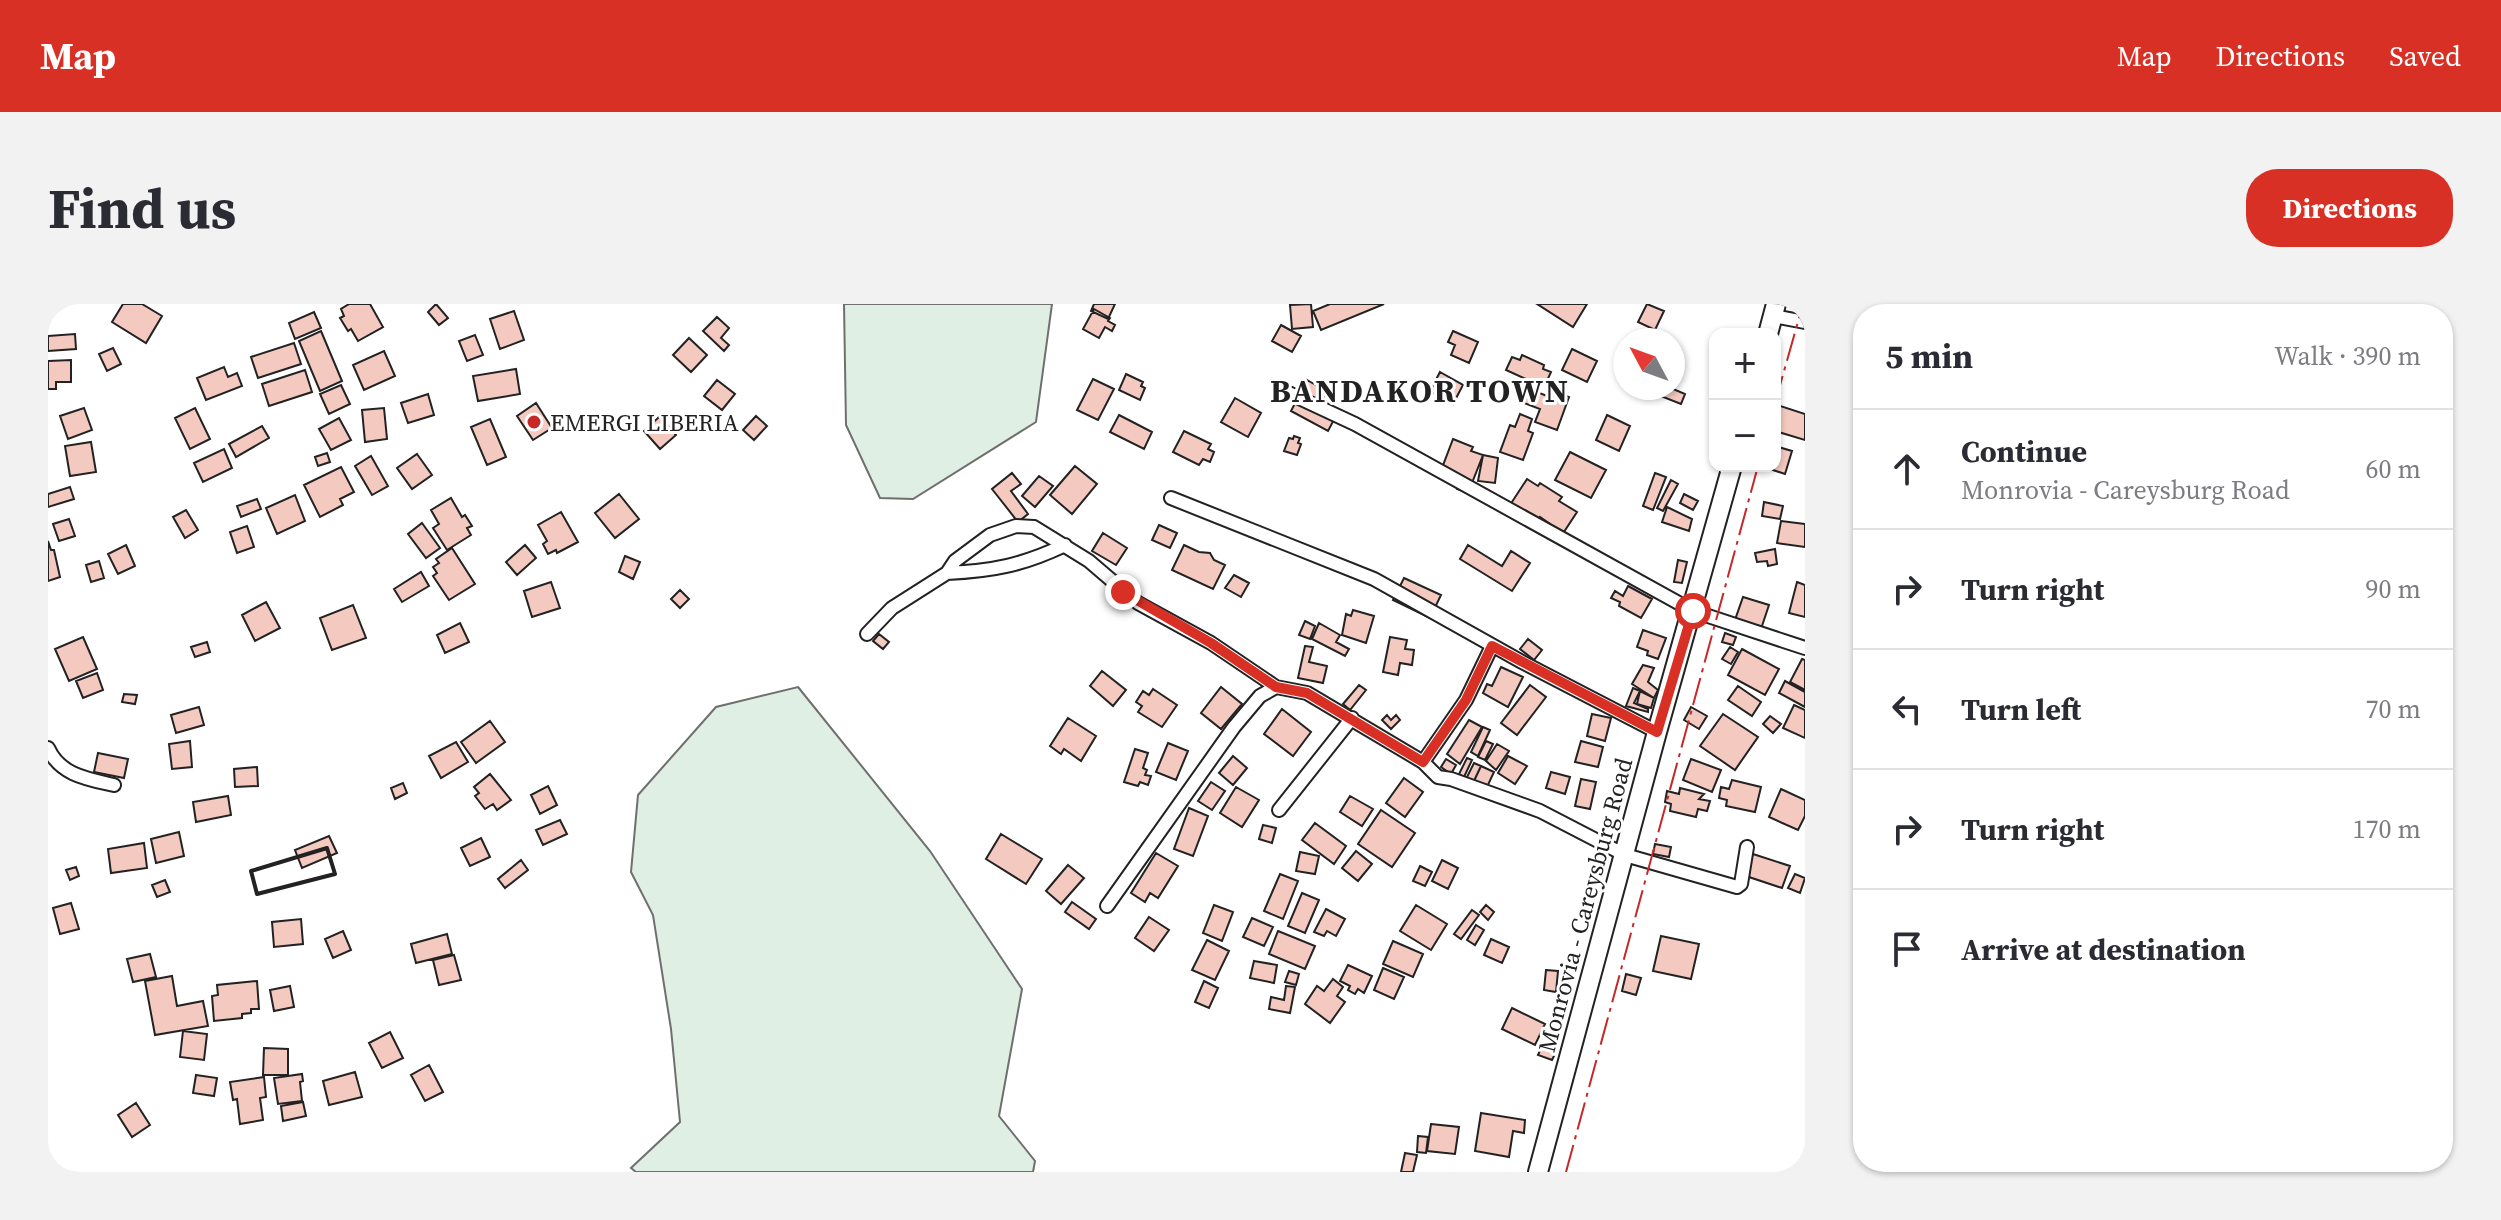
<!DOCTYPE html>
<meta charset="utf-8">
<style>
body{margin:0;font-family:"Source Serif 4",serif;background:#f2f2f3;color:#2b2b33}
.controls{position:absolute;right:24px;top:24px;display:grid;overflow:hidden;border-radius:16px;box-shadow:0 2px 6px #0004}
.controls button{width:72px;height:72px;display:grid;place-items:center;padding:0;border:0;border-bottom:2px solid #e1e1e2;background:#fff;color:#2b2b33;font:40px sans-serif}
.compass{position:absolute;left:1565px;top:24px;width:72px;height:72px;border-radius:50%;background:#fff;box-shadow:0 2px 6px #0004;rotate:311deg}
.stop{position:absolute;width:24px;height:24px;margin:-18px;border:6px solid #d93025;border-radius:50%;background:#fff}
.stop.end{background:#d93025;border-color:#fff;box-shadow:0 2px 8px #0008}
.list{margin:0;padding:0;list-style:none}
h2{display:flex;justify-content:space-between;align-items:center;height:104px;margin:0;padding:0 32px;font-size:34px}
h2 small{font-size:26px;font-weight:400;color:#7c7c81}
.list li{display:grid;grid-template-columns:52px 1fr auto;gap:24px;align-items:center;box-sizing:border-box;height:120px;padding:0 32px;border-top:2px solid #e1e1e2}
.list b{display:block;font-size:30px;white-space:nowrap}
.list p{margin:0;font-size:26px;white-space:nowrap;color:#7c7c81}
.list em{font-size:26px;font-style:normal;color:#7c7c81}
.icon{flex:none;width:44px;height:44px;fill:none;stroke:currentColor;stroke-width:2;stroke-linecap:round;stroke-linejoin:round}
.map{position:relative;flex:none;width:1757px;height:868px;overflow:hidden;border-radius:32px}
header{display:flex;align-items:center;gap:48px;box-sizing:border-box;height:112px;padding:0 40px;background:#d93025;color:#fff}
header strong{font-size:38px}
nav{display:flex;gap:44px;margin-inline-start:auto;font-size:28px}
.intro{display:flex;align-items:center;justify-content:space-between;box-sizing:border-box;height:192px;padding:0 48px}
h1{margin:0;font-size:56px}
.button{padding:20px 36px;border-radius:32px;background:#d93025;color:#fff;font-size:28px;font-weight:700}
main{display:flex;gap:48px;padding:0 48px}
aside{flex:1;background:#fff;border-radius:32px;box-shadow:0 2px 6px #0004}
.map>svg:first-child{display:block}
.green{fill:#e0efe3;stroke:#6f6f6f;stroke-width:2}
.building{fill:#f3c9c0;stroke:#222;stroke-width:2}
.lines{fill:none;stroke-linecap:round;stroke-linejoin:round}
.street-casing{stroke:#222;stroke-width:16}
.secondary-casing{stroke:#222;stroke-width:22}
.street{stroke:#fff;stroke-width:12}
.secondary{stroke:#fff;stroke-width:18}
.wall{stroke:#222;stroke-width:4}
.power{stroke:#c62828;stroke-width:2;stroke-dasharray:28 6 4 6;stroke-linecap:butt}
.route{stroke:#d93025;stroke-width:10}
.poi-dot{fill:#c62828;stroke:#fff;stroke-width:3}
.labels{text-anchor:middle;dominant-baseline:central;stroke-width:6;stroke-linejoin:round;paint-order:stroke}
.poi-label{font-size:24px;fill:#222;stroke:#fff;text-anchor:start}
.street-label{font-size:24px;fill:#222;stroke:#fff}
.district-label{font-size:32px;font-weight:bold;letter-spacing:2px;fill:#222;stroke:#fff}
</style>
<header>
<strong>Map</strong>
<nav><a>Map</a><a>Directions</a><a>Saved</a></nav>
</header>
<div class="intro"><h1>Find us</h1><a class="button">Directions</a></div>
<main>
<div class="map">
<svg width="1757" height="868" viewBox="0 0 1757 868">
<rect width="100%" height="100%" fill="#fff"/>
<!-- green -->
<path class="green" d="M796,0H1004L988,118L865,195L832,194L798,121Z
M750,383L882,547L974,685L951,812L987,857L985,868H588L583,864L632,818L623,725L605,611L583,568L590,491L668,403Z"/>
<!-- building -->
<path class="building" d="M75,0H94L114,12L98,39L64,18Z
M301,0H322L335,23L310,37L303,25L300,27L292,14L296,12L293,5Z
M388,0L400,14L391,21L380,8Z
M1046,0H1067L1060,15L1043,7Z
M1263,0L1265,23L1244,25L1242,1Z
M1282,0H1336L1273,26L1265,7Z
M1489,0H1539L1525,23Z
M1599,0L1616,7L1607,26L1590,18Z
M1046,5L1062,14L1060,17L1067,21L1064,27L1057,23L1051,34L1035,25Z
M466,7L476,36L452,45L442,15Z
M266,8L273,24L247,35L241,19Z
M669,13L681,24L673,34L681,41L676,47L655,27Z
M1233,21L1253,32L1244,48L1224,37Z
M273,27L294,77L272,87L251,37Z
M1405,27L1430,38L1421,59L1403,51L1407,41L1400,38Z
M27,30L28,45L0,47V32Z
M427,31L435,51L419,57L411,37Z
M641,34L659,51L643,68L625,51Z
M246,39L253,60L210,74L203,53Z
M65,44L73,60L59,67L51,50Z
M1524,45L1549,57L1539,78L1514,66Z
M336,47L347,72L316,86L305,61Z
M1474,51L1496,61L1495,65L1503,68L1498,79L1490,76L1489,80L1458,66L1464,53L1472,56Z
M23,56V78H8V85H0V57Z
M176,63L180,73L189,69L194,82L158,96L149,74Z
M468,65L472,90L430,97L425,72Z
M257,66L264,88L221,102L214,80Z
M1392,68L1415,81L1405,100L1382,87Z
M1625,68L1630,70L1625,85L1637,90L1633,100L1605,89L1608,84H1625Z
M1078,70L1095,78L1093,82L1097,84L1092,96L1071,86Z
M1045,75L1066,85L1050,116L1029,106Z
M669,76L687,90L674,106L656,92Z
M1259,76L1280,88L1272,103L1288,112L1280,127L1243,107Z
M293,81L302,100L281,110L272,90Z
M1481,85L1499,92L1501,85L1521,93L1509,126L1487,118L1492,105L1476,99Z
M380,90L386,111L360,119L353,99Z
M1187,94L1213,109L1200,133L1173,118Z
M488,99L504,124L485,136L469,112Z
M1729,101L1757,110V136L1727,127Z
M36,104L44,126L20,135L12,112Z
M147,104L162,135L142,145L127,114Z
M336,104L339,135L317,138L314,106Z
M1472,110L1484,115L1480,127L1485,129L1475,156L1452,148L1462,121L1467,123Z
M1071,111L1104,128L1096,145L1062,128Z
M1559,111L1582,122L1571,147L1548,136Z
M612,112L628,131L612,145L596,127Z
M708,112L719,122L706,136L695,126Z
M291,114L303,136L283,146L271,125Z
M442,115L458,153L439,161L423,123Z
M214,122L221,134L188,153L181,140Z
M1136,127L1163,140L1160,145L1166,148L1162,158L1155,155L1151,161L1125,148Z
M1246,132L1252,134L1250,139L1253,140L1249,151L1236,147L1241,134L1245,135Z
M1405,135L1425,143L1423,147L1435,151L1420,189L1409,185L1414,172L1394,164Z
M43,138L48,168L22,172L17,142Z
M1727,142L1744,147L1737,170L1713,162H1727Z
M176,145L184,164L155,178L146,159Z
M1522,148L1558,166L1543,194L1507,176Z
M279,149L282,158L270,162L267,153Z
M369,150L384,171L364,185L349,164Z
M1435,151L1450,154L1447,179L1430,177Z
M323,152L340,182L324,191L307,162Z
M1027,162L1049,180L1024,210L1002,191Z
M293,163L306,188L292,195L295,201L272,213L256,181Z
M964,169L973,180L963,187L980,210L970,218L944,185Z
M1607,169L1618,173L1605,206L1595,202Z
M991,172L1005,182L987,203L974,192Z
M1479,175L1490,182L1492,179L1514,193L1511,197L1529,208L1512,234L1502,220L1492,213L1489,218L1460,204Z
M1623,176L1630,180L1615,207L1609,204Z
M22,183L26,195L0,203V190Z
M571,190L591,215L567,234L547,209Z
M1636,190L1650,197L1645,206L1632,199Z
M247,191L257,217L229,230L218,204Z
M403,194L414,213L417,211L424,222L419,224L423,231L399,246L385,224L391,220L383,206Z
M209,195L213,205L193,213L189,202Z
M1716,198L1735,202L1732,215L1714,212Z
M1619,203L1644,215L1641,227L1614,218Z
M138,206L150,226L137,234L125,213Z
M513,208L530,238L509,249L508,246L500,250L495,240L499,237L490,221Z
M21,215L27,232L11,237L5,220Z
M1733,217L1757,220V243L1729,239Z
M374,219L392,244L378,254L360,230Z
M1111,221L1129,229L1122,244L1104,236Z
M199,222L206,243L189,249L182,228Z
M1055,229L1079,244L1068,261L1044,247Z
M0,237L3,246H6L12,273L0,277Z
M78,241L87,262L70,270L60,250Z
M477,241L488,254L469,271L458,258Z
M1136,241L1151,248L1162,249L1166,256L1177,261L1165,285L1124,266Z
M1420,241L1454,262L1463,247L1482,259L1464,287L1412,255Z
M404,244L427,280L401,296L385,272L389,269L385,263L391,259L388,255Z
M1727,245L1729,260L1720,262L1719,257L1709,258L1707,249Z
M577,252L592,258L585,275L571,268Z
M1630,256L1639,258L1634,279L1626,278Z
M51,257L56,274L43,278L38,261Z
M373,268L381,282L354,298L346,285Z
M1186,271L1201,279L1193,293L1177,284Z
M1356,274L1393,291L1382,314L1345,296Z
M503,278L512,304L484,313L476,287Z
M1749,278L1757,281V313L1741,309Z
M1580,282L1604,295L1593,314L1571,302L1572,298L1563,294L1567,287L1575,292Z
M632,286L641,295L632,304L623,295Z
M1695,293L1721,301L1713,325L1687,316Z
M218,298L232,324L207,337L194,311Z
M305,301L318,334L284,346L272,314Z
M1305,306L1326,312L1318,339L1294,331L1298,310L1303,312Z
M1257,317L1267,322L1262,335L1251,331Z
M412,319L421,338L397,349L389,331Z
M1271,319L1292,331L1288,338L1301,345L1297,352L1264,335Z
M1595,326L1618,334L1610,355L1599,351L1600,347L1589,343Z
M1677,329L1688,333L1685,341L1674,338Z
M831,330L841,338L835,345L825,337Z
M35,333L49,365L21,377L7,345Z
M1342,333L1359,336L1357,345L1366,346L1364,361L1352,359L1350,371L1335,368Z
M1480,335L1494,346L1486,356L1472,345Z
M159,338L162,348L147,353L143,343Z
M1257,342L1265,343L1261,358L1279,362L1275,379L1250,374Z
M1682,343L1690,348L1683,360L1674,355Z
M1694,345L1731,365L1717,391L1680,371Z
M1754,355L1757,356V386L1742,378Z
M1595,361L1606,364L1600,378L1610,386L1606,394L1584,380Z
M1453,363L1475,373L1460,403L1435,389L1439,380L1444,382Z
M1054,367L1078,386L1065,402L1042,382Z
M49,369L55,386L35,394L28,377Z
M1737,377L1757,388V403L1731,389Z
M1311,381L1318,386L1302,406L1295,400Z
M1482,381L1498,393L1469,431L1453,419Z
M1690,382L1713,398L1704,412L1680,396Z
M1173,383L1194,400L1173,425L1153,409Z
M1585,384L1592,387L1586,399L1600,405V408L1578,402Z
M1105,385L1129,401L1114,423L1090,408L1094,402L1088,398L1095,387L1101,391Z
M1592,387L1606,394L1603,404L1589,400Z
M76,390L89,391L87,400L74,398Z
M1746,401L1757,406V434L1735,424Z
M151,403L156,421L128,429L123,411Z
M1643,403L1659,412L1651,425L1636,416Z
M1234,405L1263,428L1245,452L1216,430Z
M1544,410L1563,414L1557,437L1539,432Z
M1675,410L1710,433L1687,466L1652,442Z
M1339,411L1343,416L1348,411L1352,416L1343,425L1334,416Z
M1722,412L1733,420L1725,429L1715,420Z
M1020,414L1048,432L1033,457L1016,445L1013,450L1002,442Z
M1421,416L1434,423L1412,460L1399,450Z
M442,417L457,438L428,459L413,438Z
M1435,423L1442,426L1430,452L1423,448Z
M142,437L144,463L124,465L121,440Z
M1438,437L1445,440L1437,456L1430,453Z
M1533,437L1555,443L1550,463L1527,458Z
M408,438L420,458L393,474L381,452Z
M1120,439L1140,447L1128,476L1108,468Z
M1449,440L1461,447L1448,466L1438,457Z
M1087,445L1100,449L1095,464L1099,466L1097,471L1103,472L1100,481L1092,478L1090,482L1076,478Z
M50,449L80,455L76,474L46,468Z
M1185,452L1199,464L1185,481L1171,469Z
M1460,452L1479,462L1467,480L1450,469Z
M1419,454L1424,456L1416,473L1411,470Z
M1398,455L1408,461L1403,470L1393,463Z
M1643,455L1673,466L1664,488L1635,476Z
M1426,459L1433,462L1425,479L1418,475Z
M1433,462L1446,468L1439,483L1426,477Z
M209,463L210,482L187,483L186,465Z
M1503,468L1522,473L1517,490L1498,484Z
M442,470L463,496L449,506L445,500L437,505L427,492L431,489L426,483Z
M1356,474L1375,488L1357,513L1338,499Z
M1533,475L1548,478L1542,505L1527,502Z
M1684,476L1713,483L1707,508L1678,502L1679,496L1671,494L1673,483L1681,485Z
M1163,478L1177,487L1164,506L1150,497Z
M355,479L359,489L347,495L343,484Z
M500,482L509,501L492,510L483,491Z
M1188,483L1211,496L1194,523L1172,509Z
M1632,484L1656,490L1651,495L1662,497L1659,507L1650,505L1648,513L1622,507L1623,500L1617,498L1619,487L1631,490Z
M1733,485L1757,496V512L1750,526L1721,513Z
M180,492L183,511L148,518L145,498Z
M1302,492L1325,505L1314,522L1292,508Z
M1141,504L1160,512L1145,552L1126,545Z
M1333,506L1367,529L1344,563L1310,540Z
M512,516L519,530L495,541L488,526Z
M1267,519L1298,542L1286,560L1254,536Z
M1215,521L1228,524L1224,539L1211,535Z
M131,528L136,552L108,559L103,535Z
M953,530L994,555L978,580L938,555Z
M281,532L289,549L254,564L247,546Z
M433,534L442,553L422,562L413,544Z
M96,539L99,564L63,569L60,545Z
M1607,540L1623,543L1621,553L1605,550Z
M1308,547L1324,560L1310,577L1294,564Z
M1252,548L1271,552L1267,570L1248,567Z
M1108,549L1130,562L1110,594L1102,589L1097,598L1083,589Z
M1705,550L1742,562L1734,584L1698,572Z
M473,556L480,566L457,584L450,575Z
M1394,556L1410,564L1400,585L1384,577Z
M1020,561L1036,574L1013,600L998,587Z
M1372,562L1384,568L1377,582L1365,577Z
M28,563L31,572L22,576L18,566Z
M1232,570L1250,577L1235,615L1216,607Z
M1747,570L1757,574L1752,589L1740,584Z
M117,576L122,588L109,593L104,581Z
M1254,589L1271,596L1257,629L1240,622Z
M1024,598L1048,615L1041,625L1017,608Z
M23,599L31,625L12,630L5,604Z
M1166,601L1185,608L1174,637L1155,629Z
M1368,601L1399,620L1383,646L1352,627Z
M1438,601L1446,608L1440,616L1432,608Z
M1278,605L1297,615L1288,632L1279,627L1276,632L1266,628Z
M1424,606L1431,611L1413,635L1406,630Z
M1101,613L1121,626L1106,647L1087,634Z
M1204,614L1225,623L1216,642L1195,633Z
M253,615L255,640L226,643L224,618Z
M1428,621L1436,626L1427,641L1419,636Z
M295,627L303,646L285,654L277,635Z
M1230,627L1267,642L1257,665L1221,650Z
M399,630L404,650L368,659L363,640Z
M1613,632L1651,640L1643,675L1605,667Z
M1443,635L1461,643L1454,659L1436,651Z
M1159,636L1181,647L1167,676L1144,666Z
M1345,637L1375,650L1365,673L1335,660Z
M102,650L108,673L85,678L79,655Z
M406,651L413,676L391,681L385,656Z
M1206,657L1229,661L1226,679L1202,674Z
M1300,661L1324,672L1316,689L1310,685L1307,690L1300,686L1302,682L1292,677Z
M1335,664L1356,673L1346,695L1326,686Z
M1498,666L1510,667L1508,688L1496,686Z
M1241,667L1251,670L1248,681L1237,678Z
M1578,670L1593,674L1588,691L1574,687Z
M124,672L129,702L155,697L160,722L107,731L97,677Z
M1285,675L1295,683L1289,692L1297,698L1282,719L1257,700L1269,682L1276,687Z
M209,677L211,705H203V709L194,710V714L166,717L164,692L170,691L169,681Z
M1156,677L1170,684L1161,704L1147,698Z
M242,682L246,703L226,707L222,686Z
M1238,682L1247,683L1242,709L1221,705L1223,693L1236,696Z
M1464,704L1497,720L1487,741L1454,725Z
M135,727L159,730L156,756L132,753Z
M342,728L355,754L334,764L321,739Z
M1494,742L1508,748L1504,756L1490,751Z
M216,744L240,745V771H215Z
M381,761L395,788L377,797L363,771Z
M307,768L314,793L281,801L275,777Z
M254,770L255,777L252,778L254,797L230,800L226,774Z
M148,771L169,774L166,792L145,789Z
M216,773L218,793L212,794L215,816L192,820L189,795L185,796L182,778Z
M255,798L258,812L235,817L233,802Z
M88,799L102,821L84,833L70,811Z
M1433,809L1477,816L1476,829L1465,827L1461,853L1427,847Z
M1383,820L1411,823L1407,850L1379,847Z
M1370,832L1380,833L1378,849L1369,848Z
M1357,849L1369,851L1365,868H1353Z"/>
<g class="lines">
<!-- street casing -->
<g class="street-casing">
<path id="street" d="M1725,12L1757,18
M1232,85L1307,120L1645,307L1757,344
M1123,194L1326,275L1474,358L1609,428
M899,269C945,267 975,261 1017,241
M819,330L844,304L899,269L907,257L942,231L968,222L986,223L1041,257L1090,299L1163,339L1228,383
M0,444C12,471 39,475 66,481
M1375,458L1418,396L1444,342
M1231,506L1304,414
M1059,602L1186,423L1212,392L1228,383L1259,389L1375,458L1390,473L1403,475L1492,507L1577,551L1689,583L1693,580L1699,543"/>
</g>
<!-- secondary casing -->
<g class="secondary-casing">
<path id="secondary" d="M1720,30L1728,0
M1490,868L1609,428L1684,162"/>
</g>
<!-- street -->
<use href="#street" class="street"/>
<!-- secondary -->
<use href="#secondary" class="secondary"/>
<!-- wall -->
<path class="wall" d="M279,544L287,570L209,590L203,567Z"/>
<!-- power -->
<path class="power" d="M1727,99L1755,0
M1518,868L1710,162"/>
</g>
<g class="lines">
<!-- route -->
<path class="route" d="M1075,288L1163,339L1228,383L1259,389L1375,458L1418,396L1444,342L1609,428L1645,307"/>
</g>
<!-- markers -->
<circle class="poi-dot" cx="486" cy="118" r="8"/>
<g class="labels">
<!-- poi labels -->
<g class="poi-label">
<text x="502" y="118">EMERGI LIBERIA</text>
</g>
<!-- street labels -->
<g class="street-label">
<text transform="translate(1537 601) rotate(-75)">Monrovia - Careysburg Road</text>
</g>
<!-- district labels -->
<g class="district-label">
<text x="1372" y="87">BANDAKOR TOWN</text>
</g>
</g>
</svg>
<div class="controls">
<button>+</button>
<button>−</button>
</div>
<svg class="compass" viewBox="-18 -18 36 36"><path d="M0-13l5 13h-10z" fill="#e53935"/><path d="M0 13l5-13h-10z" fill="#7c7c81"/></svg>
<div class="stop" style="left:1645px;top:307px"></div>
<div class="stop end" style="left:1075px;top:288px"></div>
</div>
<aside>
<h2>5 min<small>Walk · 390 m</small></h2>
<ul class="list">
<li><svg class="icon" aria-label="ahead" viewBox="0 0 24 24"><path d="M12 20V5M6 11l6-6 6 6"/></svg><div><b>Continue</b><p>Monrovia - Careysburg Road</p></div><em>60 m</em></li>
<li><svg class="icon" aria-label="right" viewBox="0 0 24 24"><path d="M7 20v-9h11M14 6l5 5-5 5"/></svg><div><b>Turn right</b></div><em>90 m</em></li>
<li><svg class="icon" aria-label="left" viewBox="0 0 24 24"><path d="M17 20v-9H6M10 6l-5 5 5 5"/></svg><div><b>Turn left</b></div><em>70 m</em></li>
<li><svg class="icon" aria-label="right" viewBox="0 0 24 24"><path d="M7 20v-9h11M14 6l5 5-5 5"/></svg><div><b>Turn right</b></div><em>170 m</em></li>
<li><svg class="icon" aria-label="arrive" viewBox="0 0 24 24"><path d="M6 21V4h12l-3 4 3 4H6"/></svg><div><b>Arrive at destination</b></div></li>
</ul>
</aside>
</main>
